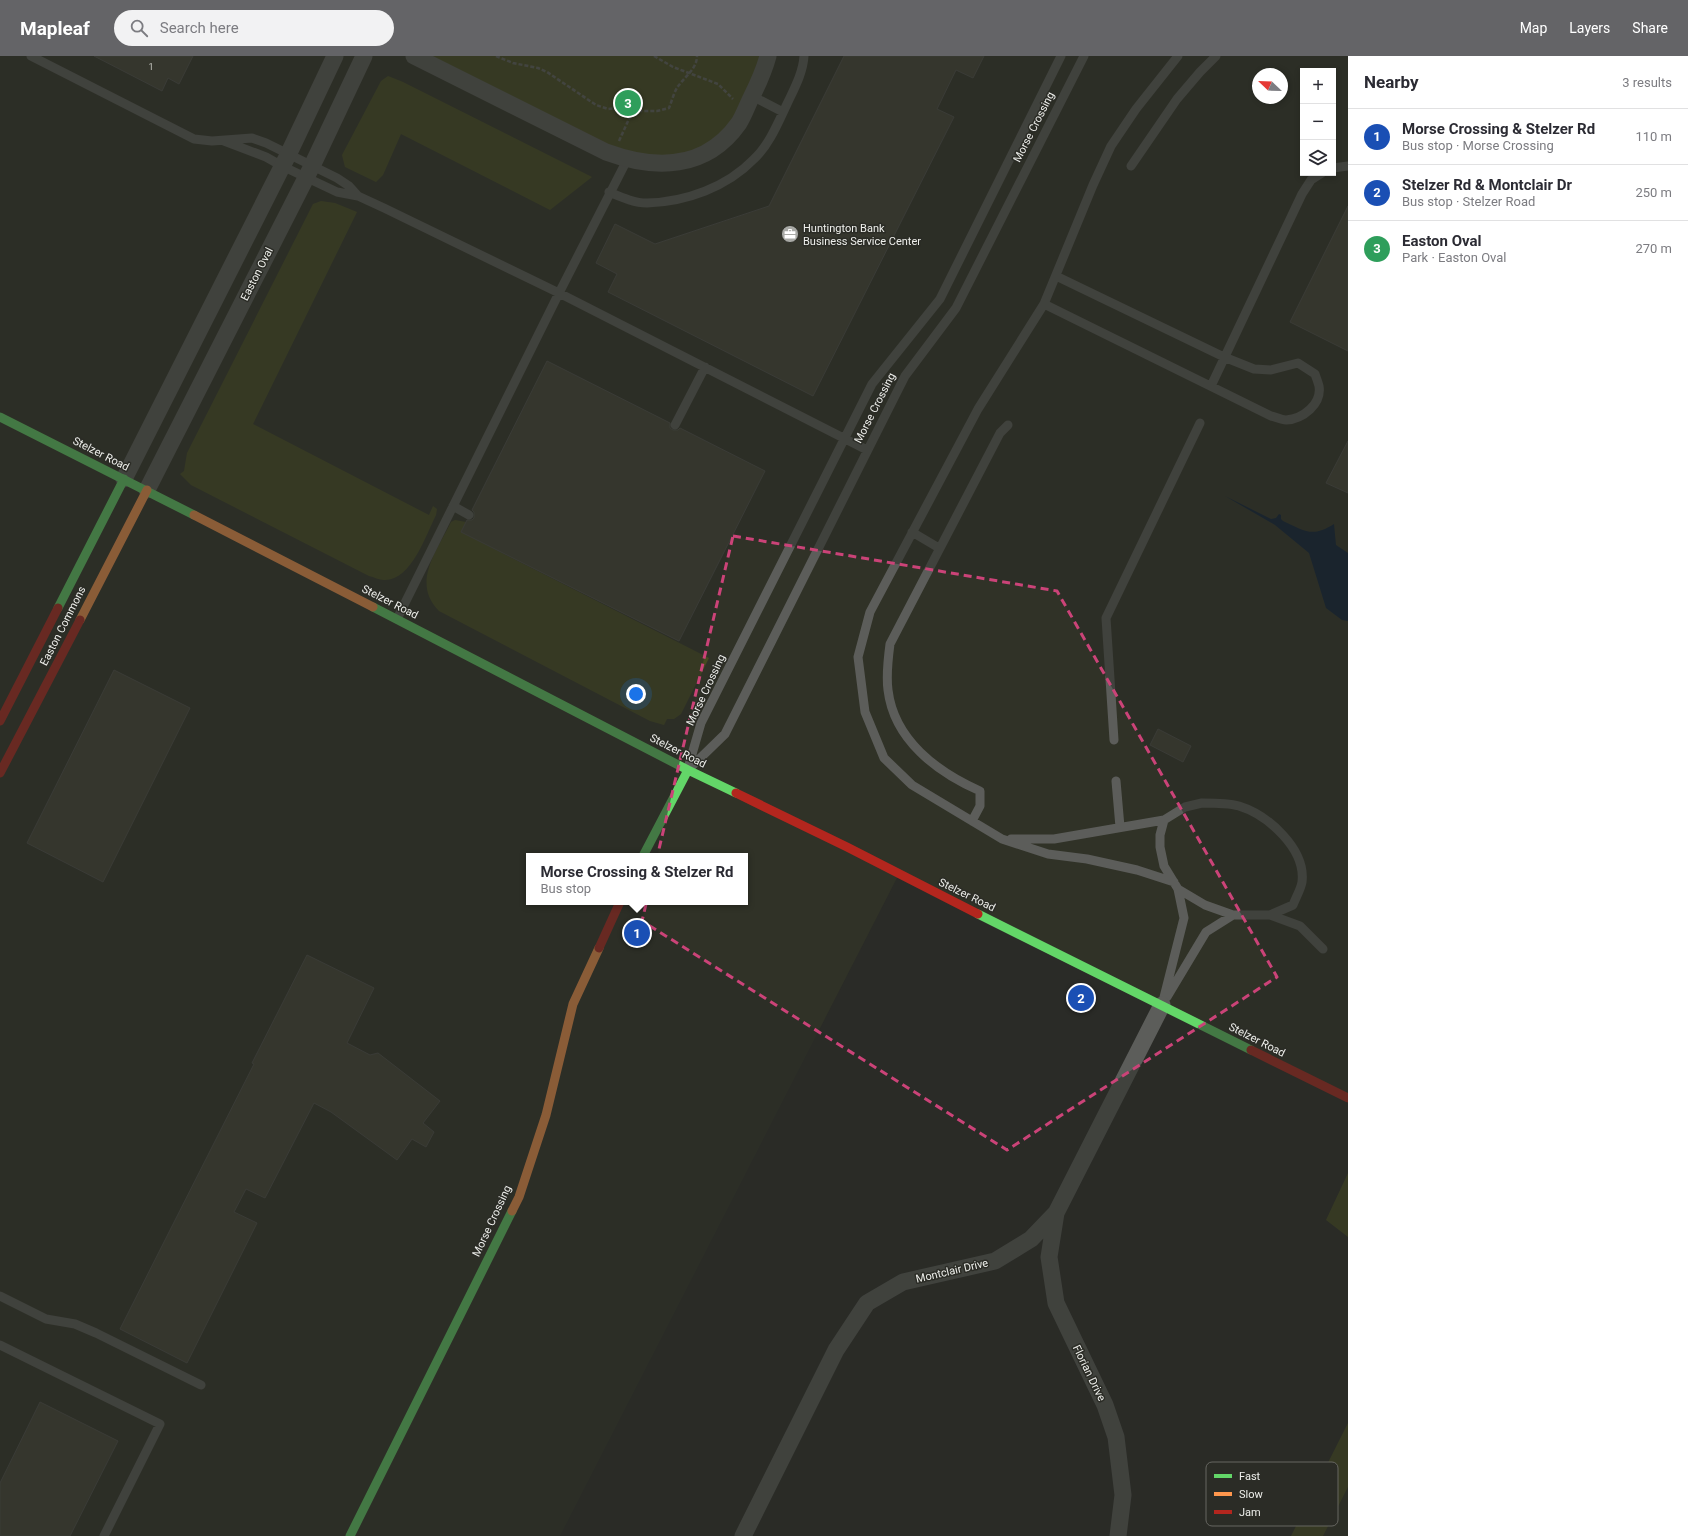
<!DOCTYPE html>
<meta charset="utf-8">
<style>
body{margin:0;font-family:Roboto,sans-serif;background:#f2f2f3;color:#2b2b33}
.controls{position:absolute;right:12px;top:12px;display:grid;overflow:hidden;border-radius:0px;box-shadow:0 2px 6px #0003}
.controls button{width:36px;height:36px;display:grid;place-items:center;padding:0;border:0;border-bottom:1px solid #e1e1e2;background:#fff;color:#2b2b33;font:20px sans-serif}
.compass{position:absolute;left:1252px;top:12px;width:36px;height:36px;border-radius:50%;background:#fff;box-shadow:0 2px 6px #0003;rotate:293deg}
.you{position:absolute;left:636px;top:638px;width:14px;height:14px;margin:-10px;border:3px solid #fff;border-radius:50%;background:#1a73e8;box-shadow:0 0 0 6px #1a73e833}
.badge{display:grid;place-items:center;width:26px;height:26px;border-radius:50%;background:#646467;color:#fff;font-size:13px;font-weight:700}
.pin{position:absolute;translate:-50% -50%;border:2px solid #fff;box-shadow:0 1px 4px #0006}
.popup{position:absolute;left:526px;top:797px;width:222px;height:52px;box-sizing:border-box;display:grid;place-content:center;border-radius:0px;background:#fff;filter:drop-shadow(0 1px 3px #0005);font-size:13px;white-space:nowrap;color:#7c7c81}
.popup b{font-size:15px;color:#2b2b33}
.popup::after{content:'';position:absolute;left:50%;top:100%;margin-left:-8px;border:8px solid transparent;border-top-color:#fff}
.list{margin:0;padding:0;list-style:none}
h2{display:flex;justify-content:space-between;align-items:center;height:52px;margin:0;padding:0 16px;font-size:17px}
h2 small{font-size:13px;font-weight:400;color:#7c7c81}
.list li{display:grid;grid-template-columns:26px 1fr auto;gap:12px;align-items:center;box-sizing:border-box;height:56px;padding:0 16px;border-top:1px solid #e1e1e2}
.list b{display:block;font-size:15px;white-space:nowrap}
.list p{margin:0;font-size:13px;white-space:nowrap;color:#7c7c81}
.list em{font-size:13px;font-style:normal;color:#7c7c81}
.icon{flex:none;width:22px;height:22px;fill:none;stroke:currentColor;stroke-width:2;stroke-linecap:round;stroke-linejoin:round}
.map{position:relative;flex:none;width:1348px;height:1480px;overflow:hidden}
header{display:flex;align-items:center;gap:24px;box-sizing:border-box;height:56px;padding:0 20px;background:#646467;color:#fff}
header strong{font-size:19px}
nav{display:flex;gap:22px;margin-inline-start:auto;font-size:14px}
.search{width:280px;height:36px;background:#f2f2f3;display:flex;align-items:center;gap:10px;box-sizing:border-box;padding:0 14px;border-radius:22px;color:#7c7c81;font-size:15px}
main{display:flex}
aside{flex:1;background:#fff}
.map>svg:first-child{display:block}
.built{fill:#303227;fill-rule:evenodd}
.green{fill:#464b20}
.water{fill:#071c37}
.building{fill:#434435;stroke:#4e4e4b}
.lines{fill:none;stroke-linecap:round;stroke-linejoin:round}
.path{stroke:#61625f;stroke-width:2.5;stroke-dasharray:4 2;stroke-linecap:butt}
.lane{stroke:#5c5d5a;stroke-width:9}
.street{stroke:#5c5d5a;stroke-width:17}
.fast{stroke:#63d668;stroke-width:9}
.slow{stroke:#ff974d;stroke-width:9}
.jam{stroke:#b3261e;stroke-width:9}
.marked{fill:none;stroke:#cb4378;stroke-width:3;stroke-dasharray:8 5;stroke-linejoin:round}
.labels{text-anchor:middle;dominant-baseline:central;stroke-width:3;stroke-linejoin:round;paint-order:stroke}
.number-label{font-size:9px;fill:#c3c4be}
.street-label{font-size:11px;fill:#eeefeb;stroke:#2b2c26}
.poi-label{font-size:11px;fill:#eeefeb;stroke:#2b2c26;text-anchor:start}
.key{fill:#2b2c26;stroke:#666661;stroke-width:1}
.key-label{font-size:11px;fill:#eeefeb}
</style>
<header>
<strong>Mapleaf</strong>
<div class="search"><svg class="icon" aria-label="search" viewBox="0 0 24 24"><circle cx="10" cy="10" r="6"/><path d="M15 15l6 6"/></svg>Search here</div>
<nav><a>Map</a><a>Layers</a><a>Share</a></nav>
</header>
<main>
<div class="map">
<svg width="1348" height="1480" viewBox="0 0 1348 1480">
<rect width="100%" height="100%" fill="#2a2b27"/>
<!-- built -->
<path class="built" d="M0,0H1348V1043L899,818L560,1480H0ZM1303,15H1333V117H1303ZM1258,18H1282V42H1258ZM529,800H745V846H529Z
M1348,1431V1480H1323Z"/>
<!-- green -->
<path class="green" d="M414,0H768L740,66L706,98L627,104Z
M388,20L403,26L592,121L550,154L401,78L383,119L376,126L345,111L342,99L381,25Z
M321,145L335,147L357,156L253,368L429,459L433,450L437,453L436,459C426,479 411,525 384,524C379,524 374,521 369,520L191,429L180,418L184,415L187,397L313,148Z
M455,464L466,466L461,476L709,602L681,658L674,663H667L664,669L650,665L439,555C411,527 437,495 451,466Z
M1348,1117V1181L1326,1164Z
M1348,1367V1431L1323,1480H1291Z"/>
<!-- water -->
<path class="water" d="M1225,440L1271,463L1276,462L1279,458L1281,459V463L1283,465C1305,475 1312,482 1334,468L1336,489L1348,497V565L1342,564L1326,552L1309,497L1275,469Z"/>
<!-- building -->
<path class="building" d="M94,0H193L179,28L168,22L162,35Z
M844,0H984L973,22L956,14L937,53L954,61L813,340L608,236L617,218L596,207L615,168L655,188L769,150Z
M1348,150V295L1290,266Z
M547,305L670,367V372L673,374H678L680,372L765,415L679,585L461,476L467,464H472L474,462V456L472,454Z
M1348,385V437L1326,427Z
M114,614L190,652L103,826L27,787Z
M1158,673L1191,690L1183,706L1150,689Z
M307,899L374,932L347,987L370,999L378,997L440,1045L423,1067L434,1076L426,1091L412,1083L397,1104L331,1056L314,1047L265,1142L246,1133L234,1156L257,1167L187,1307L120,1273L254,1008L252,1007Z
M40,1346L118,1385L70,1480H0V1427Z"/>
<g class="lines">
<!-- path -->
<path class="path" d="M496,0L513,7L538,12L547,16L596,49L608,53L618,52L640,55H657L669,52C672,45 674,35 679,29C686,20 697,12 697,0
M654,0L673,11L718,28L733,43
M619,85L633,54"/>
<!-- lane -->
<path class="lane" d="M31,0L194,83L212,85L252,82L266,87L337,122L349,130L358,140
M752,40L783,56
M224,85L266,101L282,110L337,136L358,140L384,152L559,237L867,394
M1131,110L1177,43L1200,16L1216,0
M1333,112L1348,110
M609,136C621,141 634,147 647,147C686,146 727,131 754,103C769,89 778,67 787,48C794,33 803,17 804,0
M1044,248L1271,360C1276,361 1281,364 1286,364C1303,363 1322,348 1319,330C1318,326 1316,321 1315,318L1298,307L1271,314L1254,313L1224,301L1056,220
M1211,330L1302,138L1311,124L1322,117
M675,369L705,311
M453,450L469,459
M912,476L939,492
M397,563L559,237L627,104
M1114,684L1106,562L1200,367
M688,712L701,667L872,328L940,243L1061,0
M688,714L725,678L905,320L956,252L1084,0
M1116,725L1120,771
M1202,747C1214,747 1228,747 1239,750C1268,759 1306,793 1302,826C1301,833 1296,841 1293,849L1270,859H1233L1205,849L1178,833L1164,810L1160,791V779L1164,764L1185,751Z
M972,765L980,750V735C937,716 894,684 888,634C886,619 888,603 890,588L1000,377L1008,369
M1011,783H1054L1164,764
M1174,826L1137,814L1087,803L1048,798L1002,783L912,729L884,702L865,656L858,601L870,556L978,353L1044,248L1093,129L1111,90L1136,53L1178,0
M1270,859L1300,870L1323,893
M1167,941L1206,876L1233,859
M1162,949L1184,862L1178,833
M0,1240L46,1263L75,1268L96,1277L201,1329
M0,1289L160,1368L104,1480"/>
<!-- street -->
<path class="street" d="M414,0L606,96C655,114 706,114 739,67C744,59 747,50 751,42C758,28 764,15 768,0
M124,423L288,99L335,0
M147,434L312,110L364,0
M1056,1157L1049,1201L1056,1247L1105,1349L1116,1381L1123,1439L1118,1480
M743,1480L836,1294L867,1247L903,1226L995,1205L1031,1183L1056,1157L1162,949"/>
<!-- fast -->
<path class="fast" d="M0,361L194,459
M373,551L688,714L736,737
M58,552L124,423
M643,800L688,714
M978,858L1251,994
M350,1480L512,1155"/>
<!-- slow -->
<path class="slow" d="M194,459L373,551
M80,564L147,434
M512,1155L519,1141L546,1059L573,948L599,892"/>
<!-- jam -->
<path class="jam" d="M0,665L58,552
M0,717L80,564
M736,737L847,791L978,858
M599,892L620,846
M1251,994L1348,1042"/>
</g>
<!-- marked area -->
<path d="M0 0H1348V1480H0ZM733,480L1057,535L1277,921L1007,1094L642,865Z" fill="#2a2b27" fill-opacity=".55" fill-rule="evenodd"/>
<path class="marked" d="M733,480L1057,535L1277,921L1007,1094L642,865Z"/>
<!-- icons -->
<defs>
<g id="office-disc" transform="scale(0.9)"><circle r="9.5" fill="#a9aaa6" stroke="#2b2c26"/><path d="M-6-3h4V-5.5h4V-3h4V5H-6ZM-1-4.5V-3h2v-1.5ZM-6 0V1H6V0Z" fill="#fff"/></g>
</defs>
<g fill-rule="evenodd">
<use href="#office-disc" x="790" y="178"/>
</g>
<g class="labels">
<!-- number labels -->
<g class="number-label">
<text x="151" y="11">1</text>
</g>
<!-- street labels -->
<g class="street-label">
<text transform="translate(1034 71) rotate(-63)">Morse Crossing</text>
<text transform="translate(257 218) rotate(-63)">Easton Oval</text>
<text transform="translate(875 352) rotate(-63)">Morse Crossing</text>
<text transform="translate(101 398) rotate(27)">Stelzer Road</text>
<text transform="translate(390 546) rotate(27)">Stelzer Road</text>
<text transform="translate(63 570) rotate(-63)">Easton Commons</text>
<text transform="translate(706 634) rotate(-65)">Morse Crossing</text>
<text transform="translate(678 695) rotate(27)">Stelzer Road</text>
<text transform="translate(967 839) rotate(26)">Stelzer Road</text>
<text transform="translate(1257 984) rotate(27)">Stelzer Road</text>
<text transform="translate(492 1165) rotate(-65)">Morse Crossing</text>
<text transform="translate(952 1215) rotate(-13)">Montclair Drive</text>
<text transform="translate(1089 1317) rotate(64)">Florian Drive</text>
</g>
<!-- poi labels -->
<g class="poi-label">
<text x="803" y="172">Huntington Bank<tspan x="803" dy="13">Business Service Center</tspan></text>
</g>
</g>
<!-- legend -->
<rect x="1206" y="1406" width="132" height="64" rx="6" class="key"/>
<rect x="1214" y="1418" width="18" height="4" fill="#63d668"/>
<rect x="1214" y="1436" width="18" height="4" fill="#ff974d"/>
<rect x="1214" y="1454" width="18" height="4" fill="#b3261e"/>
<g class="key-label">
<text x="1239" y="1424">Fast</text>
<text x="1239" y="1442">Slow</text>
<text x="1239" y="1460">Jam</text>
</g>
</svg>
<div class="controls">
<button>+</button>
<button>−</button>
<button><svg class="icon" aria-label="layers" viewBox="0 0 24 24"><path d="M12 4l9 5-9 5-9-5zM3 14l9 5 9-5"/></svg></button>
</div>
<svg class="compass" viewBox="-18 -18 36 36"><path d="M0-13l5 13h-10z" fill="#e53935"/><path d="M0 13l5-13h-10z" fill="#7c7c81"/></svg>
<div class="you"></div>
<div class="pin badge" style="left:637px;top:877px;background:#1a4fb4">1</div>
<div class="popup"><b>Morse Crossing &amp; Stelzer Rd</b>Bus stop</div>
<div class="pin badge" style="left:1081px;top:942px;background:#1a4fb4">2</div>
<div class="pin badge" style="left:628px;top:47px;background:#2e9e5b">3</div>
</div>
<aside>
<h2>Nearby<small>3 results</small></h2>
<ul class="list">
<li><span class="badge" style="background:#1a4fb4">1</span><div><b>Morse Crossing &amp; Stelzer Rd</b><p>Bus stop · Morse Crossing</p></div><em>110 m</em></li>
<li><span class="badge" style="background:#1a4fb4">2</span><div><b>Stelzer Rd &amp; Montclair Dr</b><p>Bus stop · Stelzer Road</p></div><em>250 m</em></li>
<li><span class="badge" style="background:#2e9e5b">3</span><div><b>Easton Oval</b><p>Park · Easton Oval</p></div><em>270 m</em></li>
</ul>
</aside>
</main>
